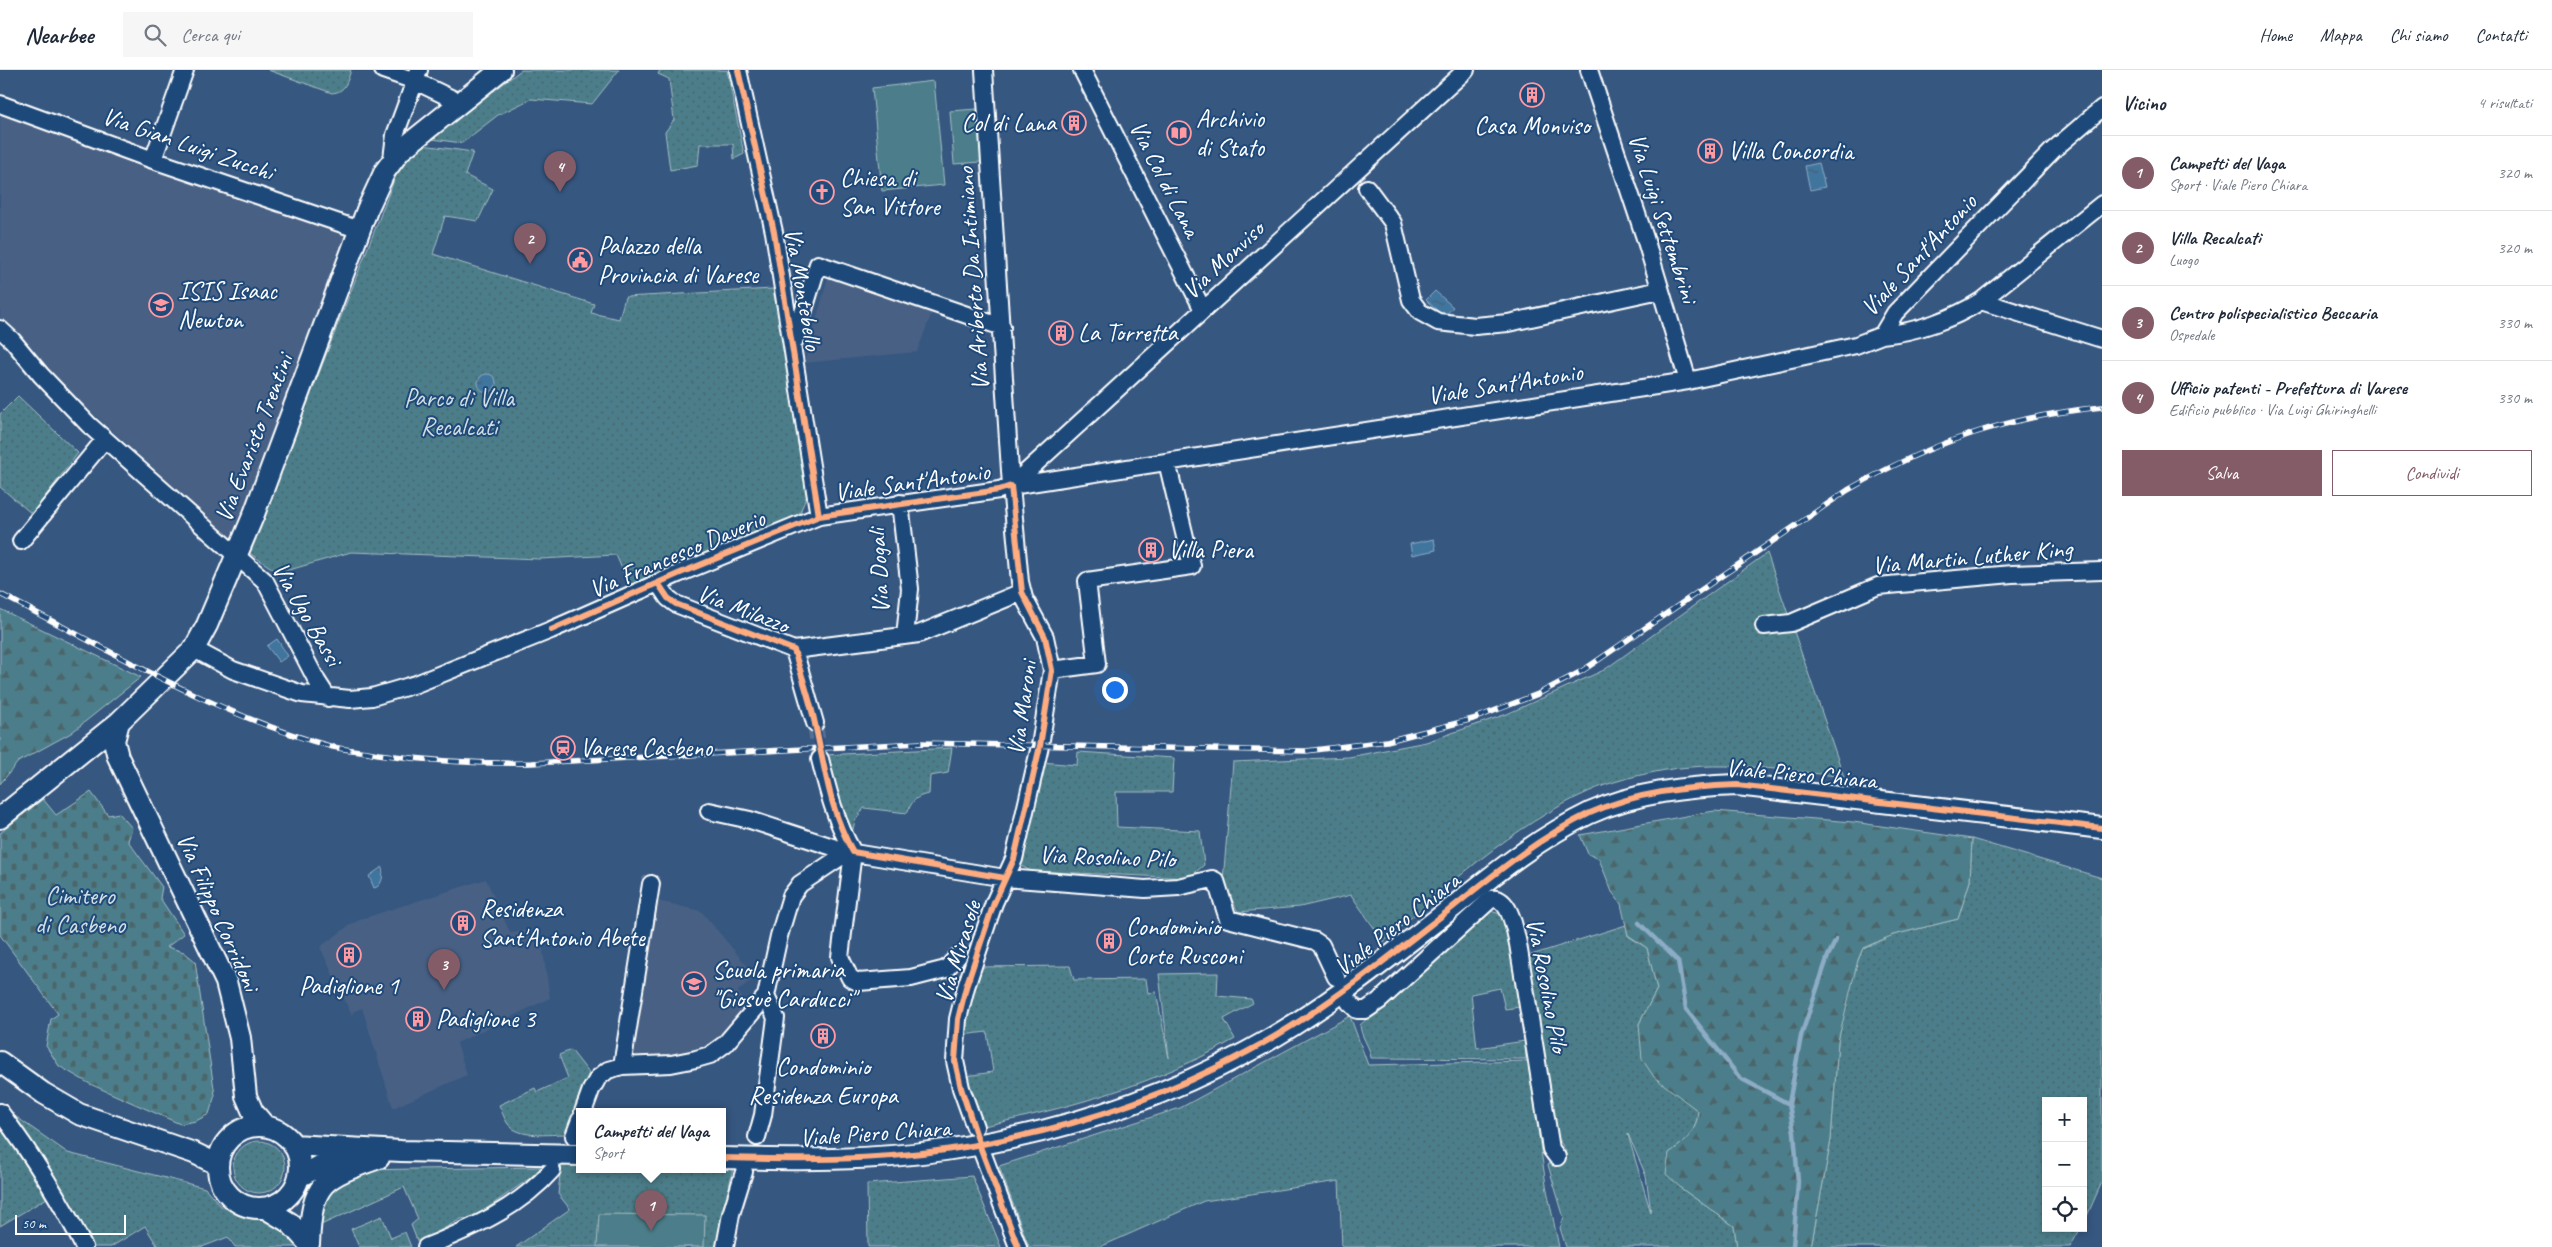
<!DOCTYPE html>
<html lang="it">
<meta charset="utf-8">
<style>
body{margin:0;font-family:Caveat,sans-serif;background:#f6f6f7;color:#1f2937}
.controls{position:absolute;right:15px;bottom:15px;display:grid;overflow:hidden;border-radius:0px;box-shadow:0 2px 8px #0003}
.controls button{width:45px;height:45px;display:grid;place-items:center;padding:0;border:0;border-bottom:1px solid #e0e1e3;background:#fff;color:#1f2937;font:25px sans-serif}
.scale{position:absolute;left:15px;bottom:12px;width:111px;box-sizing:border-box;padding-left:5px;border:2px solid #fff;border-top:0;font-size:14px;line-height:18px;white-space:nowrap;color:#fff;-webkit-text-stroke:4px #1f4a7a;paint-order:stroke}
.you{position:absolute;left:1114px;top:619px;width:18px;height:18px;margin:-12px;border:4px solid #fff;border-radius:50%;background:#1a73e8;box-shadow:0 0 0 8px #1a73e833}
.badge{display:grid;place-items:center;width:32px;height:32px;border-radius:50%;background:#845c67;color:#fff;font-size:16px;font-weight:700}
.pin{position:absolute;translate:-50% -41px;filter:drop-shadow(0 1px 2px #0008)}
.pin::after{content:'';position:absolute;top:26px;width:18px;height:15px;background:inherit;clip-path:polygon(0 0,100% 0,50% 100%)}
.popup{position:absolute;left:576px;top:1038px;width:150px;height:65px;box-sizing:border-box;display:grid;place-content:center;border-radius:0px;background:#fff;filter:drop-shadow(0 1px 4px #0005);font-size:16px;white-space:nowrap;color:#747a83}
.popup b{font-size:19px;color:#1f2937}
.popup::after{content:'';position:absolute;left:50%;top:100%;margin-left:-10px;border:10px solid transparent;border-top-color:#fff}
.list{margin:0;padding:0;list-style:none}
h2{display:flex;justify-content:space-between;align-items:center;height:65px;margin:0;padding:0 20px;font-size:21px}
h2 small{font-size:16px;font-weight:400;color:#747a83}
.list li{display:grid;grid-template-columns:32px 1fr auto;gap:15px;align-items:center;box-sizing:border-box;height:75px;padding:0 20px;border-top:1px solid #e0e1e3}
.list b{display:block;font-size:19px;white-space:nowrap}
.list p{margin:0;font-size:16px;white-space:nowrap;color:#747a83}
.list em{font-size:16px;font-style:normal;color:#747a83}
.actions{display:flex;gap:10px;padding:15px 20px}
.actions a{flex:1;padding:11px 0;border:1px solid #845c67;border-radius:0px;text-align:center;font-size:18px;color:#845c67}
.actions .main{background:#845c67;color:#fff}
.icon{flex:none;width:28px;height:28px;fill:none;stroke:currentColor;stroke-width:2;stroke-linecap:round;stroke-linejoin:round}
.map{position:relative;flex:none;width:2102px;height:1177px;overflow:hidden}
header{display:flex;align-items:center;gap:30px;box-sizing:border-box;height:70px;padding:0 25px;background:#fff;border-bottom:1px solid #e0e1e3}
header strong{font-size:24px}
nav{display:flex;gap:28px;margin-inline-start:auto;font-size:18px}
.search{width:350px;height:45px;background:#f6f6f7;display:flex;align-items:center;gap:12px;box-sizing:border-box;padding:0 18px;border-radius:0px;color:#747a83;font-size:19px}
main{display:flex}
aside{flex:1;background:#fff}
.map>svg:first-child{display:block}
.built{fill:#466084}
.green{fill:url(#green-dots);stroke:#a6bec4;fill-rule:evenodd}
.forest{fill:url(#forest-firs);stroke:#a6bec4}
.cemetery{fill:url(#cemetery-stones);stroke:#a6bec4}
.pitch{fill:#4c7e8a;stroke:#a6bec4}
.water{fill:url(#water-ripples);stroke:#8dacc5}
.lines{fill:none;stroke-linecap:round;stroke-linejoin:round}
.stream{stroke:#8dacc5;stroke-width:4.5}
.minor-tunnel{stroke:#547093;stroke-width:16;stroke-dasharray:16 8;stroke-linecap:butt}
.minor-casing{stroke:#fff;stroke-width:20}
.tertiary-casing{stroke:#fff;stroke-width:24}
.minor{stroke:#1f4a7a;stroke-width:16}
.tertiary{stroke:#1f4a7a;stroke-width:20}
.rail-casing{stroke:#fff;stroke-width:5.5}
.rail{stroke:#1f4a7a;stroke-width:4;stroke-dasharray:11;stroke-linecap:butt}
.cycleway-casing{stroke:#1f4a7a;stroke-width:9}
.cycleway{stroke:#ffac80;stroke-width:6}
.labels{text-anchor:middle;dominant-baseline:central;stroke-width:4;stroke-linejoin:round;paint-order:stroke}
.poi-label{font-size:25px;fill:#fff;stroke:#1f4a7a;text-anchor:start}
.street-label{font-size:25px;fill:#fff;stroke:#1f4a7a}
.park-label{font-size:25px;fill:#d2dfe2;stroke:#1f4a7a}
</style>
<header>
<strong>Nearbee</strong>
<div class="search"><svg class="icon" aria-label="search" viewBox="0 0 24 24"><circle cx="10" cy="10" r="6"/><path d="M15 15l6 6"/></svg>Cerca qui</div>
<nav><a>Home</a><a>Mappa</a><a>Chi siamo</a><a>Contatti</a></nav>
</header>
<main>
<div class="map">
<svg width="2102" height="1177" viewBox="0 0 2102 1177">
<defs>
<pattern id="green-dots" width="8" height="8" patternUnits="userSpaceOnUse" patternTransform="scale(1.25)"><rect width="8" height="8" fill="#4c7e8a"/><path d="M2 2h.1M6 6h.1" fill="none" stroke="#4c656b" stroke-width="1.8" stroke-linecap="round"/></pattern>
<pattern id="forest-firs" width="22" height="20" patternUnits="userSpaceOnUse" patternTransform="scale(1.25)"><rect width="22" height="20" fill="#4c7e8a"/><path d="M5 1l3.5 6h-7zM16 11l3.5 6h-7z" fill="#4c656b"/></pattern>
<pattern id="cemetery-stones" width="16" height="16" patternUnits="userSpaceOnUse" patternTransform="scale(1.25)"><rect width="16" height="16" fill="#4c7e8a"/><path d="M2 7V4a2 2 0 0 1 4 0v3zM10 15v-3a2 2 0 0 1 4 0v3z" fill="#4c656b"/></pattern>
<pattern id="water-ripples" width="26" height="14" patternUnits="userSpaceOnUse" patternTransform="scale(1.25)"><rect width="26" height="14" fill="#41759e"/><path d="M2 4q2-2 4 0t4 0M15 11q2-2 4 0t4 0" fill="none" stroke="#475e71"/></pattern>
</defs>
<rect width="100%" height="100%" fill="#365780"/>
<filter id="ink" filterUnits="userSpaceOnUse"><feTurbulence type="fractalNoise" baseFrequency=".02" numOctaves="2"/><feDisplacementMap in="SourceGraphic" scale="10" xChannelSelector="R" yChannelSelector="G"/><feConvolveMatrix kernelMatrix="1 2 1 2 8 2 1 2 1" color-interpolation-filters="sRGB"/></filter>
<g filter="url(#ink)">
<!-- built -->
<path class="built" d="M0,44L77,68L348,160L251,423L230,468L0,259Z
M829,204L933,240L917,282L804,293Z
M486,809L510,862L540,860L550,928L457,973L467,1005L393,1038L362,938L353,942L352,946L320,877L351,854L364,848Z
M658,831L701,841L756,906L738,921L749,940L736,960L696,986L634,990L630,985L632,955Z"/>
<!-- green -->
<path class="green" d="M268,0H351C347,11 346,22 332,23Z
M521,0H619L592,34L531,29L498,45L462,73L432,69Z
M660,0H727L744,84L734,89L733,74H700L698,95L670,100L665,62L674,50L669,9L658,4Z
M423,75L473,82L465,105L493,119L478,151L445,146L433,184L594,234L591,243L619,249L625,227L773,219L811,416L798,447L629,515L616,485L540,489L351,482L279,503L249,483L400,95Z
M18,326L78,383L32,444L0,417V344Z
M1767,483L1844,707C1785,700 1715,689 1655,702C1635,706 1610,712 1590,721C1512,756 1447,816 1384,872L1351,825L1300,837L1238,842L1223,811L1233,692L1349,687L1426,672L1507,644L1604,600Z
M952,678L948,703L930,706L929,724C916,726 912,731 907,743L864,738L855,751L851,767L825,685Z
M1078,682L1174,688L1172,722H1116L1117,757L1200,761L1204,795L1189,808L1031,801L1021,796L1041,692L1077,695Z
M1972,769L2102,808V1112L2083,1155V1031H2046V1158H2081L2070,1177H1811L1831,1070L1838,971L1853,903L1863,878L1893,865L1958,849L1970,811Z
M1486,840L1501,844L1508,857L1520,937L1505,939L1500,918L1471,924L1477,978L1525,971L1526,989L1371,988C1370,976 1361,968 1360,955Z
M1626,855L1628,866L1647,878L1657,919L1639,954L1677,1023L1698,1041C1696,1063 1686,1071 1669,1083L1682,1119L1734,1156L1737,1177H1566L1560,1158L1564,1148L1548,1095L1566,1082L1554,1060L1525,887ZM1628,1064L1646,1106L1651,1143L1628,1065Z
M1070,896L1074,910L1146,909L1148,923L1156,922L1169,988L1159,904L1218,903L1217,926L1251,929L1253,933L1224,949L1235,969C1157,1014 1071,1037 984,1056L976,1041L966,1006L993,1002L987,962L962,965L978,897Z
M1350,946L1368,995L1528,991L1546,1115L1559,1177H1342L1339,1111L1204,1131L1100,1177H1029L999,1096L1180,1038Z
M571,980L589,1003L566,1064C550,1064 519,1069 508,1054C504,1049 502,1041 499,1035L535,1018L537,1022L568,1008L559,985Z
M12,1044L68,1083L205,1118L222,1137L252,1149H272L289,1158L297,1177H235L228,1167L202,1177H158L145,1156L111,1177H93L64,1121Z
M0,1048L50,1122L47,1128L0,1156Z
M233 1097a26 26 0 1 1 52 0a26 26 0 1 1-52 0Z
M561,1095H580V1100H722V1097H733L718,1177H516L570,1139L558,1124Z
M541,1097L530,1108L473,1148L461,1149L418,1173L411,1155L418,1149L404,1117L321,1155L318,1144L326,1123L354,1100Z
M972,1106L1001,1177H868L867,1114Z
M382,1146L391,1168L405,1162L411,1177H359L351,1159Z"/>
<!-- forest -->
<path class="forest" d="M0,539L141,607L71,663L18,692L0,714Z
M1714,741L1853,752L1972,769L1970,811L1958,849L1893,865L1863,878L1858,890L1838,971L1831,1070L1811,1177H1737L1734,1156L1682,1119L1666,1104L1669,1083C1686,1071 1697,1062 1698,1041L1654,1007L1642,989L1639,954L1657,919L1647,878L1628,865L1621,834L1612,822L1599,789L1588,784L1580,765Z"/>
<!-- cemetery -->
<path class="cemetery" d="M91,722L108,745L119,743L132,758L128,771L162,817L160,828L184,864L167,877L184,882L195,891L215,1025L209,1044L196,1051L180,1054L90,1014L59,996L46,976L51,949L58,944L0,865V763L43,729L56,745Z"/>
<!-- pitch -->
<path class="pitch" d="M934,11L944,115L882,121L872,18Z
M977,39L981,92L954,94L950,41Z
M599,1144L705,1145L704,1177H597Z"/>
<!-- water -->
<path class="water" d="M1819,93L1825,117L1810,120L1805,96Z
M1435,221L1453,237L1444,247L1426,230Z
M478 313a9 9 0 1 1 18 0a9 9 0 1 1-18 0Z
M1434,469L1436,480L1412,485L1410,474Z
M277,569L288,586L279,592L267,576Z
M382,797C384,805 382,817 374,818L369,806Z"/>
<g class="lines">
<!-- stream -->
<path class="stream" d="M1639,853L1678,891L1686,939L1740,1008L1789,1034
M1793,1177L1798,1112L1794,1062L1789,1034L1801,966L1828,886L1836,870"/>
<!-- minor-tunnel -->
<path class="minor-tunnel" d="M815,653L820,689"/>
<!-- minor casing -->
<g class="minor-casing">
<path id="minor" d="M383,0L415,11L461,33
M738,0L774,162L819,446
M1082,0L1203,240
M1589,0L1645,168L1688,311
M0,34L153,90L360,160
M392,89L395,65L419,0
M153,90L185,0
M1367,118L1393,153L1411,230L1420,242L1438,252L1475,256L1508,253L1660,220
M1981,231L2102,269
M0,259L12,270L41,305L89,355L265,511L317,611L328,628
M1882,265C1916,262 1953,249 1981,231L2102,134
M794,272L818,194L1002,257
M1011,416L1466,0
M900,433L910,519L905,566
M21,471L105,369
M658,513L668,528L676,534L794,580L919,564L1022,522
M1764,556L1791,553L1878,516L2012,504L2102,501
M194,579L233,600L302,624L350,629L372,627L416,614L551,560L678,504L819,446L999,420L1011,416L1688,311L1856,275L1882,265L1895,243L2053,80L2102,38
M794,580L815,653
M1052,600L1097,594L1087,511L1192,496L1167,392
M820,689C828,721 836,753 853,782
M709,741L750,750L848,782
M853,782L840,887L850,908L858,912L911,908L946,899L958,886
M1349,932L1357,940H1366L1379,931L1491,829C1510,826 1515,860 1518,874L1551,1079L1557,1087
M622,996L651,814
M0,1042C32,1085 60,1129 84,1177
M583,1042L591,1020L598,1008L608,1000L622,996L671,994L696,989L710,985L725,974L766,926L779,866L791,826L800,814L848,782L1005,808L1145,819L1178,817L1212,809L1216,811L1228,849L1315,871L1321,875L1336,907
M975,1057L961,1018L955,991L958,949L966,917L994,833L1014,789L1040,676L1052,600L1045,567L1024,528L1020,512L1011,416L984,0
M574,1066L580,1050
M757,1067L763,1045L776,948L766,926
M981,1079L1018,1177
M426,1177C472,1158 519,1138 552,1100
M725,1177L731,1144L744,1102"/>
</g>
<!-- tertiary casing -->
<g class="tertiary-casing">
<path id="tertiary" d="M119,652L114,671L118,687L226,912L240,968L246,1026L253,1042L265,1056
M0,748L119,652L194,579L207,555L254,444L367,140L385,101L400,81L501,0
M0,992L43,1023L79,1044L194,1083L217,1094
M218 1097a41 41 0 1 1 82 0a41 41 0 1 1-82 0Z
M293,1075L401,1081L580,1085
M722,1088C796,1090 872,1091 945,1080C1050,1065 1154,1032 1247,982C1319,944 1384,891 1448,841C1493,805 1538,768 1590,743C1637,722 1687,717 1737,715L2102,758
M299,1107L329,1091L355,1090
M265,1138L290,1153L309,1174
M309,1174C312,1111 322,1108 379,1088"/>
</g>
<!-- minor -->
<use href="#minor" class="minor"/>
<!-- tertiary -->
<use href="#tertiary" class="tertiary"/>
<!-- rail casing -->
<g class="rail-casing">
<path id="rail" d="M0,524C109,579 214,645 333,677C347,680 363,681 378,684C429,691 480,694 532,693L920,673L1306,681L1387,671L1473,649L1538,624L1582,601L1848,420C1932,372 2005,347 2102,337"/>
</g>
<!-- rail -->
<use href="#rail" class="rail"/>
<!-- cycleway casing -->
<g class="cycleway-casing">
<path id="cycleway" d="M738,0L774,162L819,446
M658,513L668,528L676,534L794,580C801,604 810,629 815,654C825,698 830,742 853,782L1005,808
M551,560L678,504L819,446L999,420L1011,416L1022,522L1045,567L1052,600L1040,676L1014,789L994,833L966,917L958,949L955,991L961,1018L981,1079L1018,1177
M722,1088C796,1090 872,1091 945,1080C1050,1065 1154,1032 1247,982C1319,944 1384,891 1448,841C1493,805 1538,768 1590,743C1637,722 1687,717 1737,715L2102,758"/>
</g>
<!-- cycleway -->
<use href="#cycleway" class="cycleway"/>
</g>
</g>
<!-- icons -->
<defs>
<g id="building-ring" transform="scale(1.25)"><circle r="9.5" fill="#1f4a7a" stroke="#ff9aa2" stroke-width="1.5"/><path d="M-4-6H4V6H1V3H-1V6H-4ZM-2.5-4.3h1.7v1.8h-1.7ZM.8-4.3h1.7v1.8H.8ZM-2.5-1h1.7V.8h-1.7ZM.8-1h1.7V.8H.8Z" fill="#ff9aa2"/></g>
<g id="library-ring" transform="scale(1.25)"><circle r="9.5" fill="#1f4a7a" stroke="#ff9aa2" stroke-width="1.5"/><path d="M-6-4Q-3-5.5-.7-3.5V5Q-3 3-6 4ZM6-4Q3-5.5 .7-3.5V5Q3 3 6 4Z" fill="#ff9aa2"/></g>
<g id="church-ring" transform="scale(1.25)"><circle r="9.5" fill="#1f4a7a" stroke="#ff9aa2" stroke-width="1.5"/><path d="M-1.2-6h2.4v3.5h3.3v2.4h-3.3V6h-2.4V-.1h-3.3v-2.4h3.3Z" fill="#ff9aa2"/></g>
<g id="civic-ring" transform="scale(1.25)"><circle r="9.5" fill="#1f4a7a" stroke="#ff9aa2" stroke-width="1.5"/><path d="M-.6-6.5H3V-4.5H.6V-3L4-1V1h2V6H-6V1h2V-1L-.6-3ZM-1.2 2.5V6h2.4V2.5Z" fill="#ff9aa2"/></g>
<g id="school-ring" transform="scale(1.25)"><circle r="9.5" fill="#1f4a7a" stroke="#ff9aa2" stroke-width="1.5"/><path d="M0-5L7-2L0 1L-7-2ZM-4 1L0 2.5L4 1V4Q0 6-4 4Z" fill="#ff9aa2"/></g>
<g id="station-ring" transform="scale(1.25)"><circle r="9.5" fill="#1f4a7a" stroke="#ff9aa2" stroke-width="1.5"/><path d="M-3-6H3Q5-6 5-4V2Q5 4 3 4L4.5 6H3L1.5 4h-3L-3 6H-4.5L-3 4Q-5 4-5 2V-4Q-5-6-3-6ZM-3.5-4v3h7v-3ZM-3.5 1v1.5H-2V1ZM2 1v1.5H3.5V1Z" fill="#ff9aa2"/></g>
</defs>
<g fill-rule="evenodd">
<use href="#building-ring" x="1532" y="25"/>
<use href="#building-ring" x="1074" y="53"/>
<use href="#library-ring" x="1179" y="63"/>
<use href="#building-ring" x="1710" y="81"/>
<use href="#church-ring" x="822" y="122"/>
<use href="#civic-ring" x="580" y="190"/>
<use href="#school-ring" x="161" y="235"/>
<use href="#building-ring" x="1061" y="263"/>
<use href="#building-ring" x="1151" y="480"/>
<use href="#station-ring" x="563" y="678"/>
<use href="#building-ring" x="463" y="853"/>
<use href="#building-ring" x="1109" y="871"/>
<use href="#building-ring" x="349" y="885"/>
<use href="#school-ring" x="694" y="914"/>
<use href="#building-ring" x="418" y="949"/>
<use href="#building-ring" x="823" y="966"/>
</g>
<g class="labels">
<!-- poi labels -->
<g class="poi-label">
<text x="1196" y="49">Archivio<tspan x="1196" dy="29">di Stato</tspan></text>
<text x="1056" y="53" text-anchor="end">Col di Lana</text>
<text x="1532" y="56" text-anchor="middle">Casa Monviso</text>
<text x="1728" y="81">Villa Concordia</text>
<text x="840" y="108">Chiesa di<tspan x="840" dy="29">San Vittore</tspan></text>
<text x="598" y="176">Palazzo della<tspan x="598" dy="29">Provincia di Varese</tspan></text>
<text x="178" y="221">ISIS Isaac<tspan x="178" dy="29">Newton</tspan></text>
<text x="1078" y="263">La Torretta</text>
<text x="1168" y="480">Villa Piera</text>
<text x="580" y="678">Varese Casbeno</text>
<text x="480" y="839">Residenza<tspan x="480" dy="29">Sant'Antonio Abete</tspan></text>
<text x="1126" y="857">Condominio<tspan x="1126" dy="29">Corte Rusconi</tspan></text>
<text x="712" y="900">Scuola primaria<tspan x="712" dy="29">"Giosuè Carducci"</tspan></text>
<text x="349" y="916" text-anchor="middle">Padiglione 1</text>
<text x="436" y="949">Padiglione 3</text>
<text x="823" y="997" text-anchor="middle">Condominio<tspan x="823" dy="29">Residenza Europa</tspan></text>
</g>
<!-- street labels -->
<g class="street-label">
<text transform="translate(188 74) rotate(19)">Via Gian Luigi Zucchi</text>
<text transform="translate(1165 109) rotate(63)">Via Col di Lana</text>
<text transform="translate(1663 148) rotate(72)">Via Luigi Settembrini</text>
<text transform="translate(1919 185) rotate(-47)">Viale Sant'Antonio</text>
<text transform="translate(1223 190) rotate(-43)">Via Monviso</text>
<text transform="translate(973 209) rotate(-94)">Via Ariberto Da Intimiano</text>
<text transform="translate(803 219) rotate(80)">Via Montebello</text>
<text transform="translate(1505 314) rotate(-9)">Viale Sant'Antonio</text>
<text transform="translate(254 368) rotate(-69)">Via Evaristo Trentini</text>
<text transform="translate(912 412) rotate(-8)">Viale Sant'Antonio</text>
<text transform="translate(677 484) rotate(-23)">Via Francesco Daverio</text>
<text transform="translate(1972 487) rotate(-5)">Via Martin Luther King</text>
<text transform="translate(879 501) rotate(-93)">Via Dogali</text>
<text transform="translate(743 539) rotate(21)">Via Milazzo</text>
<text transform="translate(307 544) rotate(60)">Via Ugo Bassi</text>
<text transform="translate(1022 638) rotate(-82)">Via Maroni</text>
<text transform="translate(1801 704) rotate(5)">Viale Piero Chiara</text>
<text transform="translate(1107 787) rotate(2)">Via Rosolino Pilo</text>
<text transform="translate(218 842) rotate(66)">Via Filippo Corridoni</text>
<text transform="translate(1397 854) rotate(-38)">Viale Piero Chiara</text>
<text transform="translate(958 882) rotate(-73)">Via Mirasole</text>
<text transform="translate(1547 915) rotate(79)">Via Rosolino Pilo</text>
<text transform="translate(875 1063) rotate(-4)">Viale Piero Chiara</text>
</g>
<!-- park labels -->
<g class="park-label">
<text x="459" y="328">Parco di Villa<tspan x="459" dy="29">Recalcati</tspan></text>
<text x="80" y="826">Cimitero<tspan x="80" dy="29">di Casbeno</tspan></text>
</g>
</g>
</svg>
<div class="controls">
<button>+</button>
<button>−</button>
<button><svg class="icon" aria-label="locate" viewBox="0 0 24 24"><circle cx="12" cy="12" r="6"/><path d="M12 2v4M12 18v4M2 12h4M18 12h4"/></svg></button>
</div>
<div class="scale">50 m</div>
<div class="you"></div>
<div class="pin badge" style="left:651px;top:1161px">1</div>
<div class="popup"><b>Campetti del Vaga</b>Sport</div>
<div class="pin badge" style="left:530px;top:194px">2</div>
<div class="pin badge" style="left:444px;top:920px">3</div>
<div class="pin badge" style="left:560px;top:122px">4</div>
</div>
<aside>
<h2>Vicino<small>4 risultati</small></h2>
<ul class="list">
<li><span class="badge">1</span><div><b>Campetti del Vaga</b><p>Sport · Viale Piero Chiara</p></div><em>320 m</em></li>
<li><span class="badge">2</span><div><b>Villa Recalcati</b><p>Luogo</p></div><em>320 m</em></li>
<li><span class="badge">3</span><div><b>Centro polispecialistico Beccaria</b><p>Ospedale</p></div><em>330 m</em></li>
<li><span class="badge">4</span><div><b>Ufficio patenti - Prefettura di Varese</b><p>Edificio pubblico · Via Luigi Ghiringhelli</p></div><em>330 m</em></li>
</ul>
<div class="actions"><a class="main">Salva</a><a>Condividi</a></div>
</aside>
</main>
